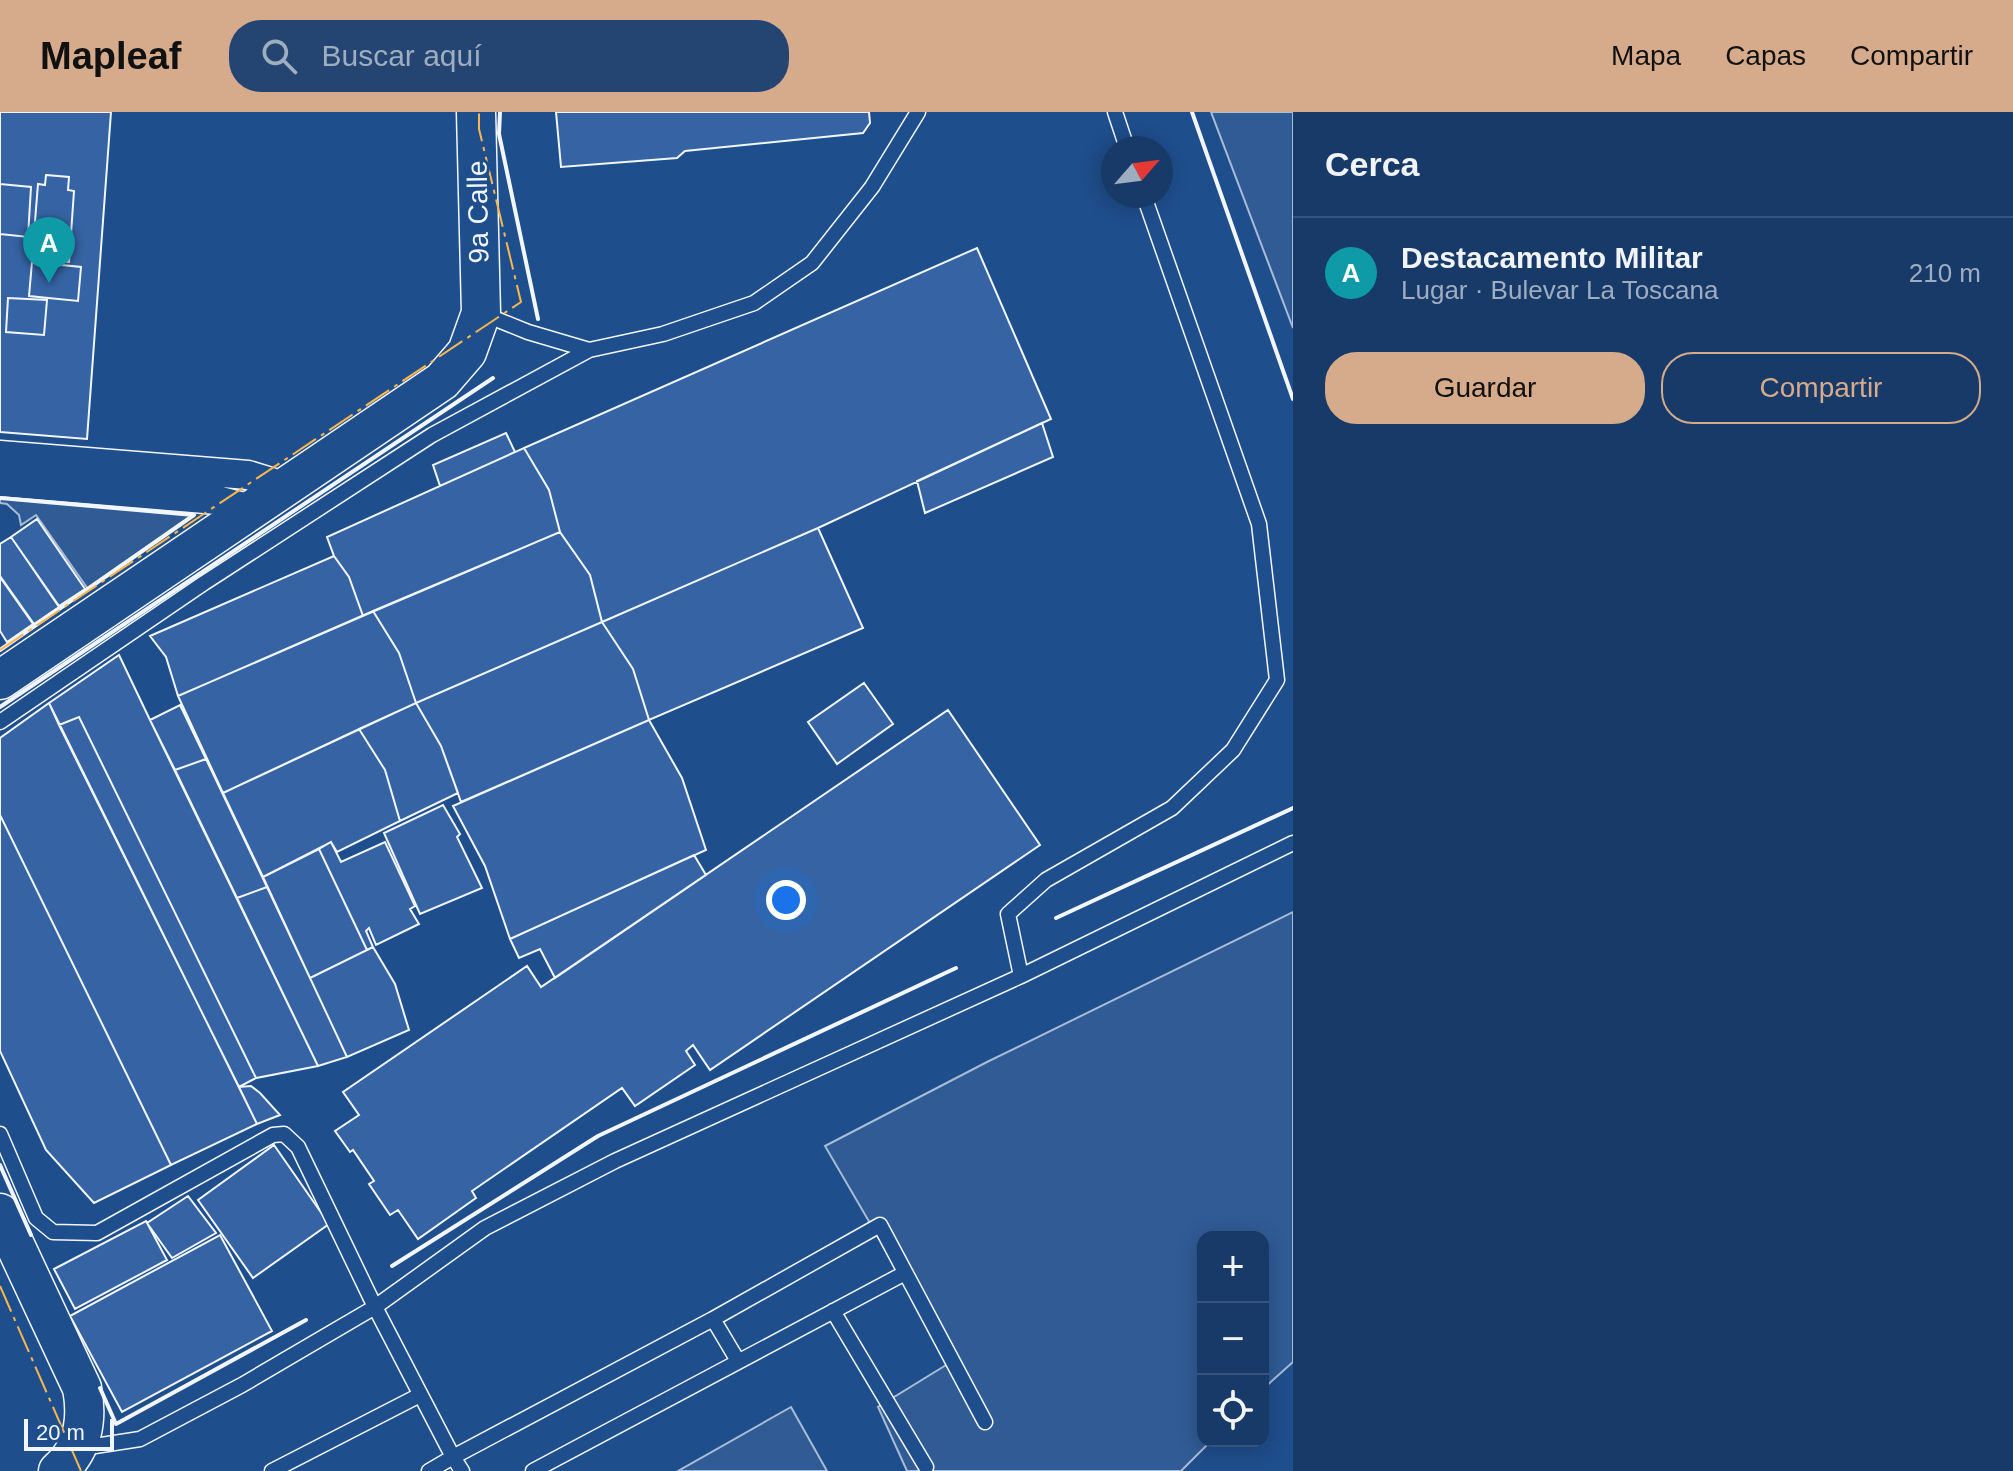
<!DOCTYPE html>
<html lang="es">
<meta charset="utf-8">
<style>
body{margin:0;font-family:Helvetica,sans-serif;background:#244571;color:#f1f3f6}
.controls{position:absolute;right:24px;bottom:24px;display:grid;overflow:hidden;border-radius:16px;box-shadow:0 4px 20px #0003}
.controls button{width:72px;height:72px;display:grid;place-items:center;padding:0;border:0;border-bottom:2px solid #36547d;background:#173a69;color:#f1f3f6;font:40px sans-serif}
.compass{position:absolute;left:1101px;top:24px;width:72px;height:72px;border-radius:50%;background:#173a69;box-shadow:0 4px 20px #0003;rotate:62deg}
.scale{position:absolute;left:24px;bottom:20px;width:90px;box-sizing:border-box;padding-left:8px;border:4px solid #f2f6ff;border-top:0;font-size:22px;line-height:28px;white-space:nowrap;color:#f2f6ff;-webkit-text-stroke:6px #1f4e8c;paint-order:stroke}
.you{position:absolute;left:786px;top:788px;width:28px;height:28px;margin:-20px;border:6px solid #fff;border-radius:50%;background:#1a73e8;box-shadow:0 0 0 12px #1a73e833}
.badge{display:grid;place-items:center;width:52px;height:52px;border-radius:50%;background:#d6ab8b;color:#fff;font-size:26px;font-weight:700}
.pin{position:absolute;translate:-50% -66px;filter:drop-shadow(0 2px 4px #0008)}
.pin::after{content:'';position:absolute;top:42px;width:28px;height:24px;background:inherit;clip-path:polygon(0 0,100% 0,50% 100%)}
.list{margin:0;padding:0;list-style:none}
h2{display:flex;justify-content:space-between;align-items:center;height:104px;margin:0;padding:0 32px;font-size:34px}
h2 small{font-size:26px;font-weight:400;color:#9eadc0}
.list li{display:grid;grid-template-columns:52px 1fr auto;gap:24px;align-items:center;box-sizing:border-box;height:112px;padding:0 32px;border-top:2px solid #36547d}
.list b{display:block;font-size:30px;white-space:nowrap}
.list p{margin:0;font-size:26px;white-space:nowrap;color:#9eadc0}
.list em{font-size:26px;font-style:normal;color:#9eadc0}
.actions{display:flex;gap:16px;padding:24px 32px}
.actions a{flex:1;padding:18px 0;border:2px solid #d6ab8b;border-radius:32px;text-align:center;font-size:28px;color:#d6ab8b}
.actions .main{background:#d6ab8b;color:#111}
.icon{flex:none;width:44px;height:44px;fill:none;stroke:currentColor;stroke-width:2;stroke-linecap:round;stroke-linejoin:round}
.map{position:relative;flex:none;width:1293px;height:1359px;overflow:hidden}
header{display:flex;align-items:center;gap:48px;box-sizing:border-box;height:112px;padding:0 40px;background:#d6ab8b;color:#111}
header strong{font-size:38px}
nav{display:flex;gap:44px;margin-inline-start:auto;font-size:28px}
.search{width:560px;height:72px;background:#244571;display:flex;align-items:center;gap:20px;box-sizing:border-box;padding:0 28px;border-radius:32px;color:#9eadc0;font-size:30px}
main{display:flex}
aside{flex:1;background:#173a69}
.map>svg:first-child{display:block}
.built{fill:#305b95;stroke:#a8bbd7;stroke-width:2}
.building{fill:#3563a3;stroke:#f2f6ff;stroke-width:2}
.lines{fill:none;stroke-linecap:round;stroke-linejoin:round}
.lane-casing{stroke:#f2f6ff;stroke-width:17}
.street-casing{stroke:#f2f6ff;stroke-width:31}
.secondary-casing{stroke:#f2f6ff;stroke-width:41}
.lane{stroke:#1f4e8c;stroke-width:14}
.street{stroke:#1f4e8c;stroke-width:28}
.secondary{stroke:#1f4e8c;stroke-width:38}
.wall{stroke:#f2f6ff;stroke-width:4}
.power{stroke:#ffb74d;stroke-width:2;stroke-dasharray:28 6 4 6;stroke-linecap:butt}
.labels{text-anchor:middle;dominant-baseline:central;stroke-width:6;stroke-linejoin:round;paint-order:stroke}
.street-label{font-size:28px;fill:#f2f6ff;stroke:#1f4e8c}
</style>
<header>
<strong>Mapleaf</strong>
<div class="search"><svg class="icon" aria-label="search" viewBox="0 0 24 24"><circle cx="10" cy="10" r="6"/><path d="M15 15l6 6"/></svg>Buscar aquí</div>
<nav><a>Mapa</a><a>Capas</a><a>Compartir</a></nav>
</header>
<main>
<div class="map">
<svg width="1293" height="1359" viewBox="0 0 1293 1359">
<rect width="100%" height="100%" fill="#1f4e8c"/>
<!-- built -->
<path class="built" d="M1211,0H1293V216Z
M0,386L194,403L88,477L36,403L21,413L19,403L7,392L0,391Z
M1293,800V1250L1263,1277V1125H1203V1329H1211L1181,1359H907L878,1295L951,1250L825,1034L987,950Z
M791,1295L827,1359H678Z"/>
<!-- building -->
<path class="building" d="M0,0H111L87,327L0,320Z
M556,0H869L870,11L863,21L685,39L677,46L561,55Z
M46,63L69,65L68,78L74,79L69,150L32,147L38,72L45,73Z
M0,72L31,75L28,125L0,122Z
M977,136L1051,307L818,416L602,510L590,463L560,420L549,378L524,336Z
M32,150L81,155L78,189L29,184Z
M8,186L47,188L44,223L6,220Z
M1042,311L1053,345L925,401L917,369Z
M506,321L515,340L440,374L433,353Z
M524,336L549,378L560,420L363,504L349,465L334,444L327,425Z
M37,407L85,477L59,494L11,425Z
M818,416L863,516L649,608L633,557L602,510Z
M560,420L590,463L602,510L416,591L399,541L373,499Z
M11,425L59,495L34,512L0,464V432Z
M334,444L349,465L363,504L178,584L166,545L150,524Z
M0,465L33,512L7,530L0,519Z
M373,499L399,541L416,591L223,681L178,584Z
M602,510L633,557L649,608L461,690L441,634L416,591Z
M119,543L150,608L318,954L256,966L79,605L59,613L49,591Z
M864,571L893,612L837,652L808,610Z
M49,591L257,1012L171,1053L0,703V626Z
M416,591L441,634L458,681L400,709L385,658L359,617Z
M180,593L206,647L175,658L150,608Z
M948,598L1040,733L710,958L693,933L686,939L695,953L635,994L622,976L472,1079L476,1086L418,1127L398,1098L390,1103L369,1072L374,1069L353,1038L350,1040L335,1019L359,1003L343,980L527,854L541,875Z
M79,605L256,966L239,975L59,613Z
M649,608L682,666L706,738L510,827L485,754L453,694Z
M359,617L385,658L400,709L337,740L331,730L263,765L223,681Z
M206,647L267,775L237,786L175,658Z
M443,693L460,722L457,725L482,776L420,802L384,721Z
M0,703L171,1053L94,1091L46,1038L0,939Z
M331,730L341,750L385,730L415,794L410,797L419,812L376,833L369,816L366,819L373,835L367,838L319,737Z
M319,737L367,838L310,866L263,765Z
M694,743L706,763L555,866L540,837L519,846L510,827Z
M267,775L310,866L347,945L318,954L237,786Z
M373,835L395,872L409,918L347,945L310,866Z
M251,974L260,981L280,1003L257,1012L239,975Z
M274,1033L329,1112L253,1166L198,1088Z
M188,1084L216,1121L172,1146L147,1111Z
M146,1109L167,1148L75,1197L54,1157Z
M220,1123L272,1219L122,1300L70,1204Z"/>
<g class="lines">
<!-- lane casing -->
<g class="lane-casing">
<path id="lane" d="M1115,0L1127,36
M481,201L528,220L589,238L663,222L754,191L812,151L872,75L918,0
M0,610L204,471L432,323L589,238
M1021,864L1293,731
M0,1022L36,1106L53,1120L97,1121L273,1023L284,1022L298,1035L375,1195L453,1345L429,1359
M833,1199L926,1355
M713,1207L738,1249
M82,1336L140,1327L242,1273L375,1195L485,1116L615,1049L1021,864L1008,802L1046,768L1172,696L1233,638L1277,568L1259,412L1144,84
M272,1359L420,1283
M462,1359L453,1345L713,1207L880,1113L985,1310
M533,1359L905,1161"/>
</g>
<!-- street casing -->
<g class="street-casing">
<path id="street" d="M0,343L248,363L271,370L279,378
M0,370L217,388L240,394L247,400"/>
</g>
<!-- secondary casing -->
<g class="secondary-casing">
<path id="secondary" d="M0,568L442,269L467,240L481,201L476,0
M0,1101L82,1276C88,1308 83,1338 58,1359"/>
</g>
<!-- lane -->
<use href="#lane" class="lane"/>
<!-- street -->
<use href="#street" class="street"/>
<!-- secondary -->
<use href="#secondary" class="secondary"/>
<!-- wall -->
<path class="wall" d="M500,0L499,22L538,207
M1192,0L1293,287
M0,386L194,403L0,538
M0,595L493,266
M1056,806L1293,696
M0,1053L31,1123
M392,1154L598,1024L956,856
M100,1276L116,1312L306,1208"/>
<!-- power -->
<path class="power" d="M0,538L521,190L479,17V0
M0,1174L81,1359"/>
</g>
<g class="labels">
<!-- street labels -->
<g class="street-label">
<text transform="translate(478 100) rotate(-91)">9a Calle</text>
</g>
</g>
</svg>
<div class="controls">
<button>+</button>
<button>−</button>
<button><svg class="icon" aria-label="locate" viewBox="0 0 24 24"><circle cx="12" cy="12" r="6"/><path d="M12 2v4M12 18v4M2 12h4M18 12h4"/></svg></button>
</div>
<svg class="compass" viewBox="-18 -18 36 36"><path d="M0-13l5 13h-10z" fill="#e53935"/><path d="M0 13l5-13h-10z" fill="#9eadc0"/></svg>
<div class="scale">20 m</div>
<div class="you"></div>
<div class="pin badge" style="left:49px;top:171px;background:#0f9aa8">A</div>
</div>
<aside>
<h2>Cerca<small></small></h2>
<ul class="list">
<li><span class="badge" style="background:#0f9aa8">A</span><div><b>Destacamento Militar</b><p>Lugar · Bulevar La Toscana</p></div><em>210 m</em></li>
</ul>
<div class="actions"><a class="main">Guardar</a><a>Compartir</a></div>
</aside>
</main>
